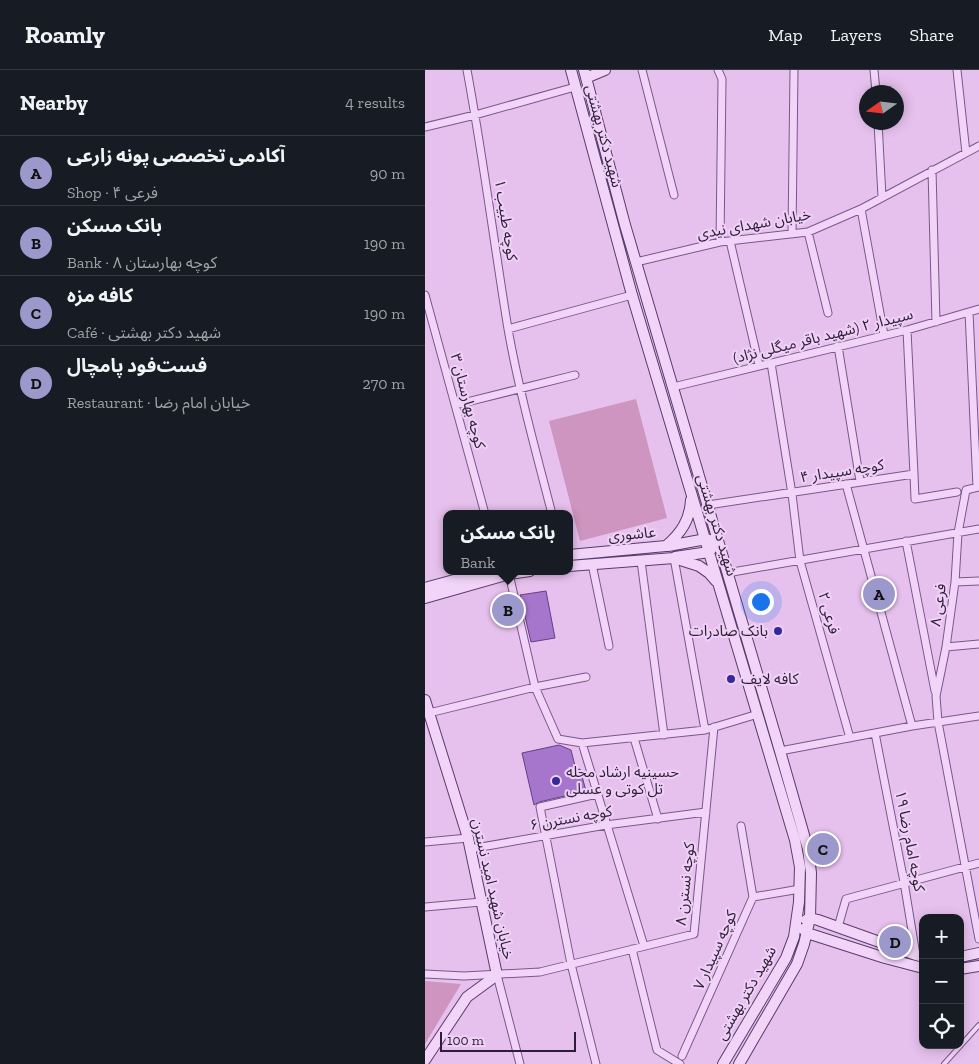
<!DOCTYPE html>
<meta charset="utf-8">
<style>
body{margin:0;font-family:"Zilla Slab","Noto Sans Arabic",serif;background:#242831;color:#f1f3f6}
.controls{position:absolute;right:15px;bottom:15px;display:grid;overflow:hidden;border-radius:10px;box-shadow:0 2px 12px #0003}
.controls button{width:45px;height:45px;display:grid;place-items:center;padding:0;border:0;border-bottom:1px solid #363941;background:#171b24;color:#f1f3f6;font:25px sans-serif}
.compass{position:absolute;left:434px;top:15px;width:45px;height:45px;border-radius:50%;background:#171b24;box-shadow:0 2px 12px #0003;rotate:256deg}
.scale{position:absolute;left:15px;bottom:12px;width:136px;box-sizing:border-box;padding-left:5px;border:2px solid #2d1d38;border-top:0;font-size:14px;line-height:18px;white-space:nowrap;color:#2d1d38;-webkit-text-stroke:4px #f0d1f6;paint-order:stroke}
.you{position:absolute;left:335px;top:531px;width:18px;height:18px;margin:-12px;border:4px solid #fff;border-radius:50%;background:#1a73e8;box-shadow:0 0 0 8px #1a73e833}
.badge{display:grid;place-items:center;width:32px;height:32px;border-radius:50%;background:#9c98cc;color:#111;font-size:16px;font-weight:700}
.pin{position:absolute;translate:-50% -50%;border:2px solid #fff;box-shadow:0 1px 5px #0006}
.popup{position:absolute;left:18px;top:440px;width:130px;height:65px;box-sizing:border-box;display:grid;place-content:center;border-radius:10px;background:#171b24;filter:drop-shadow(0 1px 4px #0005);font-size:16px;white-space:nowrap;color:#9ea1a6}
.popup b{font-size:19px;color:#f1f3f6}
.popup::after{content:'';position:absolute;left:50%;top:100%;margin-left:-10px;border:10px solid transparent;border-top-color:#171b24}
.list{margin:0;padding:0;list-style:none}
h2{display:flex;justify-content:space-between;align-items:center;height:65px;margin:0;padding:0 20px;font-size:21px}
h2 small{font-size:16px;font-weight:400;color:#9ea1a6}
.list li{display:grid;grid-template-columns:32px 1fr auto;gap:15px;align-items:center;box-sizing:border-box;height:70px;padding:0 20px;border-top:1px solid #363941}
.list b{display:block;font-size:19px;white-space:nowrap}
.list p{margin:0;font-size:16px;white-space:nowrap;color:#9ea1a6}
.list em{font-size:16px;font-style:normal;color:#9ea1a6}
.icon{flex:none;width:28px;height:28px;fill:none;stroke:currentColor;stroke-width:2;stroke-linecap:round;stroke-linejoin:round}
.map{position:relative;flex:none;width:554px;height:994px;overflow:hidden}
header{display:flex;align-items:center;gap:30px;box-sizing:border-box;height:70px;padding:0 25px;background:#171b24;border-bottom:1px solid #363941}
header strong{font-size:24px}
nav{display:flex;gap:28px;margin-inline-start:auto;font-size:18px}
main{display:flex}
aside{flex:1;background:#171b24}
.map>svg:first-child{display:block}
.green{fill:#cd95bf}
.building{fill:#a676cd;stroke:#653e88}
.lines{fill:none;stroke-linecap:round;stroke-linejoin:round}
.lane-casing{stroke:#785888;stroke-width:6}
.street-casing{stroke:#785888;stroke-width:9}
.secondary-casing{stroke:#593c6a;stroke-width:12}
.lane{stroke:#f3d4f9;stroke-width:4}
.street{stroke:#f3d4f9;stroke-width:7}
.secondary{stroke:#f3d4f9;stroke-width:10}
.poi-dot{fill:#352898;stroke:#f0d1f6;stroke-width:2}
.labels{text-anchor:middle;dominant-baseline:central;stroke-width:4;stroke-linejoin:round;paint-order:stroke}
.street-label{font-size:15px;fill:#2d1d38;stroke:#f0d1f6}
.poi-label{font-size:15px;fill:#2d1d38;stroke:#f0d1f6;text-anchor:start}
</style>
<header>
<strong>Roamly</strong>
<nav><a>Map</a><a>Layers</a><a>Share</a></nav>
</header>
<main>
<aside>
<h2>Nearby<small>4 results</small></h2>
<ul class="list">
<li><span class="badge">A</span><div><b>آکادمی تخصصی پونه زارعی</b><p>Shop · فرعی ۴</p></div><em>90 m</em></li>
<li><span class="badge">B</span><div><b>بانک مسکن</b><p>Bank · کوچه بهارستان ۸</p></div><em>190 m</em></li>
<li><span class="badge">C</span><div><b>کافه مزه</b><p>Café · شهید دکتر بهشتی</p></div><em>190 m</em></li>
<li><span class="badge">D</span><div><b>فست‌فود پامچال</b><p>Restaurant · خیابان امام رضا</p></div><em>270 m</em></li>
</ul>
</aside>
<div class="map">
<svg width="554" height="994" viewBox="0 0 554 994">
<rect width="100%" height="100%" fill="#e7c1ee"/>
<!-- green -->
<path class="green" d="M211,329L242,448L155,471L124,351Z
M0,911L36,914L0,974Z"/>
<!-- building -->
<path class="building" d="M121,521L130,568L106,572L95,525Z
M134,675L146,680L151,700L155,699L161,721L114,732L109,735L97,683Z"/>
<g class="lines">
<!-- lane casing -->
<g class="lane-casing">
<path id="lane" d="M519,994L554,955"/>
</g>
<!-- street casing -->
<g class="street-casing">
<path id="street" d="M42,0C58,86 69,173 83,259C94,321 111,382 127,444
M217,0L249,125
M293,0L297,9L295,172
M449,0L451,22
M532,0L541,83
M453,52L457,127
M0,57L50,45L150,17
M507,100L511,252
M436,139L459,265
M383,162L403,243
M367,164L369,0
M305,171L334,295
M211,192L295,172L383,162L436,139L554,76
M0,225L60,444
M544,242L552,417
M83,259L207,225
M482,260L489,404
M413,276L435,411
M346,293L367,424L375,491L425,668
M248,317L482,260L554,239
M30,335L150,305
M421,414L487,656
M554,417L541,420L533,463L530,512L521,577L511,626L513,652L554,869
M283,435L489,404L490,429L532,422
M481,471L510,621
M249,488L280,660
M216,491L239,665
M167,494L184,576
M302,503L554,459
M84,504L110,617L133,669L157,673L280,660L333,644
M530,512L554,511
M521,577L554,574
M4,643L110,617L161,607
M450,663L479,812L491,885
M209,668L233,749
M157,673L219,876
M355,681L487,656L554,646
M316,756L328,827
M0,772L43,768
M45,779L181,755L281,742
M0,837L56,832
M413,857L421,829L554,793
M207,879L232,980L255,994
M0,904L39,906L115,902L269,864L289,657
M72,905L95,994
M257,986L328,827L375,819
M171,994L146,894L115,737L172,724"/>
</g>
<!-- secondary casing -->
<g class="secondary-casing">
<path id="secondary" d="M146,0L207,225L370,770L375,797L374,832L369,867L361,888L298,994
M159,0L200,155L355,681L383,779L386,803L385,848L379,874L372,894L314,994
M161,8L180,0
M243,476L281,469L285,470
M144,485L241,476C256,463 265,450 266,430
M250,487L284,482L288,477
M144,496L249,488L274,496L284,503L291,511
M0,518L62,501
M0,528L84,504L105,501
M0,630L43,768L72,905L42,927L0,990
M381,850L385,848L393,850L491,885L498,887
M378,859L382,863L460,888L498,898
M535,887L554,883
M535,899L554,896"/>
</g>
<!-- lane -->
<use href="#lane" class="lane"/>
<!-- street -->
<use href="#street" class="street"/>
<!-- secondary -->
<use href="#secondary" class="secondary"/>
</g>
<!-- markers -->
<g class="poi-dot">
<circle cx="353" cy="561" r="5"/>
<circle cx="306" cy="609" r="5"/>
<circle cx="131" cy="711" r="5"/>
</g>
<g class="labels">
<!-- street labels -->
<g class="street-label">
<text transform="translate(179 66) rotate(75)">شهید دکتر بهشتی</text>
<text transform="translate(81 150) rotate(81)">کوچه طبیب ۱</text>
<text transform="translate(329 154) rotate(-10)">خیابان شهدای نیدی</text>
<text transform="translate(398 266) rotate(-14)">سپیدار ۲ (شهید باقر میگلی نژاد)</text>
<text transform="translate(43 331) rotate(75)">کوچه بهارستان ۳</text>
<text transform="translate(417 401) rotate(-9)">کوچه سپیدار ۴</text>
<text transform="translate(292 455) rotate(73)">شهید دکتر بهشتی</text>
<text transform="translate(207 464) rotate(-5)">عاشوری</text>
<text transform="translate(513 535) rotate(-82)">فرعی ۸</text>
<text transform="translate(404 543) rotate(74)">فرعی ۲</text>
<text transform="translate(146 748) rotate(-10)">کوچه نسترن ۶</text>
<text transform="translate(485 771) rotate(79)">کوچه امام رضا ۱۹</text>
<text transform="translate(260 814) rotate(-84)">کوچه نسترن ۸</text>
<text transform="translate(68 819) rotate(77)">خیابان شهید امید نسترن</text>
<text transform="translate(290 880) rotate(-66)">کوچه سپیدار ۷</text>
<text transform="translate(321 923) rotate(-60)">شهید دکتر بهشتی</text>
</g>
<!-- poi labels -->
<g class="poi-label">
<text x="343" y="561" text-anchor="end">بانک صادرات</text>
<text x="316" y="609">کافه لایف</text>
<text x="141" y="702">حسینیه ارشاد محله<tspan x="141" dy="17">تل کوتی و عسلی</tspan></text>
</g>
</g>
</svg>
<div class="controls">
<button>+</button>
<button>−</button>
<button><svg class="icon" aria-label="locate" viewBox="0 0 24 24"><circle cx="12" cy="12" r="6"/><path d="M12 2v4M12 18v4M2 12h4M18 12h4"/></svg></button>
</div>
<svg class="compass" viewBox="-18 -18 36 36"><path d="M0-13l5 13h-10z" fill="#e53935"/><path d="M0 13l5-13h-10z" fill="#9ea1a6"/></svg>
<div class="scale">100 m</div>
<div class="you"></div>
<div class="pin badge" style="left:454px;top:524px">A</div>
<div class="pin badge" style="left:83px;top:540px">B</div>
<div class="popup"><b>بانک مسکن</b>Bank</div>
<div class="pin badge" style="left:398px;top:779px">C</div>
<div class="pin badge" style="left:470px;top:872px">D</div>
</div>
</main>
